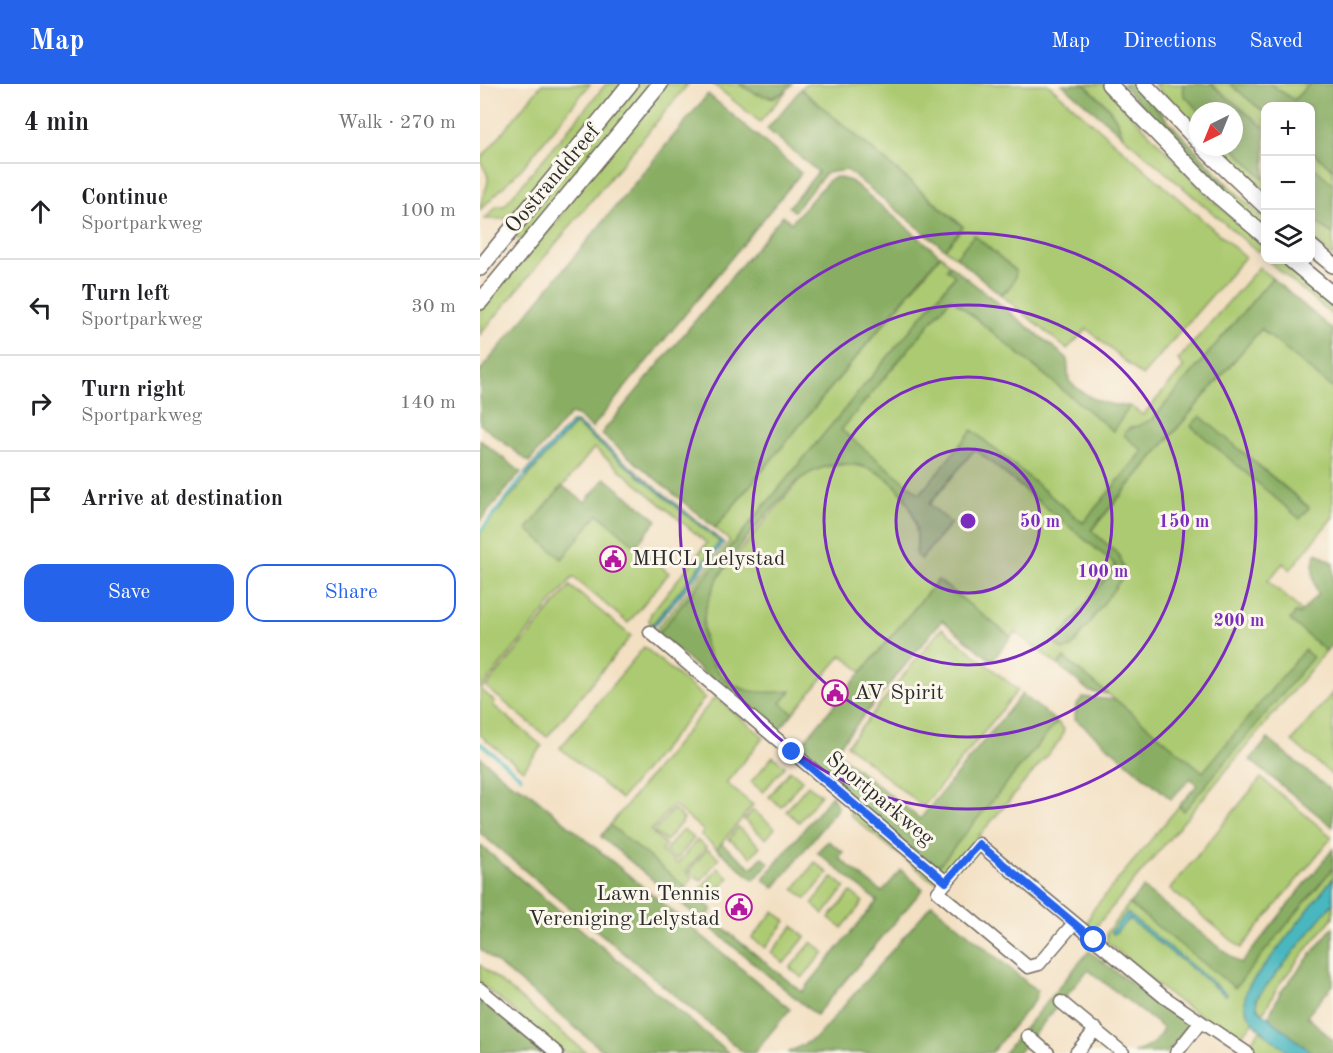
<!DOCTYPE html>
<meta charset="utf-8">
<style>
body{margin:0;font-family:"Old Standard TT",serif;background:#f6f6f6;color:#202124}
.controls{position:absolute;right:18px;top:18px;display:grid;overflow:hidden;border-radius:12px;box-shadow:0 3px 15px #0003}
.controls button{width:54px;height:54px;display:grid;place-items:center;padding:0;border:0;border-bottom:2px solid #e0e0e0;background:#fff;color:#202124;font:30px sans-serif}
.compass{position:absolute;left:709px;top:18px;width:54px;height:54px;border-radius:50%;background:#fff;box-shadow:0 3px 15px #0003;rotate:223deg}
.stop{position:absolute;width:18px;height:18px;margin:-14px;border:4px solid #2563eb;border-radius:50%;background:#fff}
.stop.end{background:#2563eb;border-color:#fff;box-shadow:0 2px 6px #0008}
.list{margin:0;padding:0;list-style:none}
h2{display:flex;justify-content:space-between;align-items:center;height:78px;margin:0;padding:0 24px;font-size:26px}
h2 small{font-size:20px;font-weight:400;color:#757577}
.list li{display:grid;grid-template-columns:39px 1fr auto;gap:18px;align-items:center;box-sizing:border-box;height:96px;padding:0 24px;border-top:2px solid #e0e0e0}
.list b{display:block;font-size:22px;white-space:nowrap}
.list p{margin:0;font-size:20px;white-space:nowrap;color:#757577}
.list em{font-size:20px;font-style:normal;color:#757577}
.actions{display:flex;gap:12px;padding:18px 24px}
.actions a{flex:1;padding:14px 0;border:2px solid #2563eb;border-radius:18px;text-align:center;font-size:21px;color:#2563eb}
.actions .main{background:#2563eb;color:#fff}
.icon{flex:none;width:33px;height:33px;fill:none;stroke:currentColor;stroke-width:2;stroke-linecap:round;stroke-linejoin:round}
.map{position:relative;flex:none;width:853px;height:969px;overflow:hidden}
header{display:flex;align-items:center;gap:36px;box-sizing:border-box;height:84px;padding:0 30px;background:#2563eb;color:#fff}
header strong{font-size:28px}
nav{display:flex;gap:33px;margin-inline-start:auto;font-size:21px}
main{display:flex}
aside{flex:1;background:#fff}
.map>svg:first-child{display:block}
.green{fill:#acca71;stroke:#6c7a4e;stroke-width:1.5;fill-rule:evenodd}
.forest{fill:#89ae63;stroke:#5a6c47;stroke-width:1.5}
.water{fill:#48b7c0;stroke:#3a7176;stroke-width:1.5}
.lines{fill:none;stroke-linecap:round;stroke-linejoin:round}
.stream{stroke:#48b7c0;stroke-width:3}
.minor-casing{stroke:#716a60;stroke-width:15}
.major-casing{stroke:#716a60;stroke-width:18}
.minor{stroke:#fff;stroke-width:12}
.major{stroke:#fff;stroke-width:15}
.route{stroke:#2563eb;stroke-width:8}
.ring{fill:none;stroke:#7b2cbf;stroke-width:3}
.labels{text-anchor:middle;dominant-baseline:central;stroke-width:6;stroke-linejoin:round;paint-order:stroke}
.street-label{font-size:22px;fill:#2b2b2b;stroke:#fbf7ec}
.poi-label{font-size:22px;fill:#2b2b2b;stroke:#fbf7ec;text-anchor:start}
.centre{fill:#7b2cbf;stroke:#fbf7ec;stroke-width:3}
.ring-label{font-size:18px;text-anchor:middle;font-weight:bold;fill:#7b2cbf;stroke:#fbf7ec;stroke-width:6;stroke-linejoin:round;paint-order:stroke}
</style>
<header>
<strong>Map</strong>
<nav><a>Map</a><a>Directions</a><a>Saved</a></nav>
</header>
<main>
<aside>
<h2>4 min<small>Walk · 270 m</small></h2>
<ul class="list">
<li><svg class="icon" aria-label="ahead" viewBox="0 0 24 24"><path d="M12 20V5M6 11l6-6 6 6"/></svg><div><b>Continue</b><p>Sportparkweg</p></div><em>100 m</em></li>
<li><svg class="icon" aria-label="left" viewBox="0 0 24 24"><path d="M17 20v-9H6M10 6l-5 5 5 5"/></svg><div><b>Turn left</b><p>Sportparkweg</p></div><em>30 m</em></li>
<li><svg class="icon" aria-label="right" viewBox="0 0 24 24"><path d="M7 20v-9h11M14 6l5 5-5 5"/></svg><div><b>Turn right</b><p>Sportparkweg</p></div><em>140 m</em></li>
<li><svg class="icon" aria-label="arrive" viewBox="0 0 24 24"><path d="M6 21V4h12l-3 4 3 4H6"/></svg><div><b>Arrive at destination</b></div></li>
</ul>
<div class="actions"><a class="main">Save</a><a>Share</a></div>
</aside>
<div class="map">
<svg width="853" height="969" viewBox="0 0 853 969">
<rect width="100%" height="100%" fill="#fbf7ec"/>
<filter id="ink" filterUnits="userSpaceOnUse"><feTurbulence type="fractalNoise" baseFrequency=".0167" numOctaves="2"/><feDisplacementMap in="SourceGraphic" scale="12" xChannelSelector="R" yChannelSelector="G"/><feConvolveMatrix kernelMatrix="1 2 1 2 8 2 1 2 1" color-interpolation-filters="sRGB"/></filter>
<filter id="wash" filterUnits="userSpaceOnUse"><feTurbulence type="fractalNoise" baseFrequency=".008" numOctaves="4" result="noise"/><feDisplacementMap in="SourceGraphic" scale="24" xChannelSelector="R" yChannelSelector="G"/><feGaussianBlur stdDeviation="1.35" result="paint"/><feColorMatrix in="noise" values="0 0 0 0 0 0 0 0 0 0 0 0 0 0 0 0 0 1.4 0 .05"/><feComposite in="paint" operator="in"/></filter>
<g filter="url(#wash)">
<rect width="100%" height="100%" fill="#f3e0c3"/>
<!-- green -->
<path class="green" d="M62,0H110L43,83L0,126C0,112 9,104 8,94C7,87 2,82 0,76Z
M126,0H146L83,75L26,135H5L17,122H24Z
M153,0H176L43,156L33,154Z
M184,0H208L0,251V222L79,135L93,110Z
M233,0H259L276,10L294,14L307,6L280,38Z
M325,0H568L765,173L662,292L607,245L587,265L520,210L528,206L536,187L494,151L476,173L465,165L483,142L321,5Z
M604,0H623L733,117L783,162L778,168L642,51C637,28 620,15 604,0Z
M674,0H703L704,11L719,27L718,48Z
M731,0H750L785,29V44Z
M790,0H829L814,16Z
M732,63H752L785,96V115Z
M830,67L853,85V100L831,81Z
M747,100L785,136V146L740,107Z
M830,134L853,150V173L831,154Z
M461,171L470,181L467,185L475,192L178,550L175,547L250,457L235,444Z
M787,176H800L853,221V232Z
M779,183L792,194L673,335L661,342L649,343L645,351L663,367L603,439L493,347L440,411L361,346L471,214L633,347L650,322L663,331L704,283L698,276Z
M781,245L853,305V433L810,486L803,479L788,497L822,527L819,531L816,528L833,556L846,567L614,845L609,844L607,840L612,827L699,722L704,726L832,574L825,566L723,688L584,574L578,581L535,548L531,553L458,496L382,588L362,571L313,629L301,619L310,608C293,609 276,612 260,604C217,586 215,526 239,492L321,394C380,357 446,401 436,471L441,475L471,439L449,421L495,365L636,481L575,559L584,566L645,490L639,471L611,447ZM720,333L829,423L712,343Z
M94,339L240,458L171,542L169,536L171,529L227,459L114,364L48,445L118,430L189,489L148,539L93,493L1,605L15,618L13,621L62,662L43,686L0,651V448Z
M90,502L151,552L67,653L6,603Z
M462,544L538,606L443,723L367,661Z
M164,563L225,614L141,715L80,664Z
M853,608V692L812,657Z
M235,613L284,653L246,699L273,721L237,765L221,751L224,747L193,721L171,747L186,761L181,767L197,780L217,756L226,763L206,787L213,794L205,803L130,741Z
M577,638L584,645L581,655L466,791L456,797L450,795L371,732L368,719L453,788Z
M293,672L305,682L283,708L271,698Z
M310,686L322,696L301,723L289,713Z
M781,694L852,753L761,864L690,805Z
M328,701L341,711L319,738L306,727Z
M193,725L204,735L186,757L174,748Z
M273,726L295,744L286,755L264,736Z
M258,743L280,762L271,773L249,755Z
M203,745L214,754L196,776L185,767Z
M227,765L239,774L221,797L209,787Z
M335,778L348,789L326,815L314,805Z
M238,784L249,793L231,816L219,807Z
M853,784V794L768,903L766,927L774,938L757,956L689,911L627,858V848L649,820L755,903Z
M353,793L365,803L344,830L332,820Z
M371,808L383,818L362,844L349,834Z
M853,819V833L800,899L783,929L776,921L779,909Z
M294,827L306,837L285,864L272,854Z
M313,842L325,853L304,879L291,869Z
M332,858L344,868L322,894L310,884Z
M0,881L107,969H85L0,899Z
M781,945L809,969H777L767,963Z"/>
<!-- forest -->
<path class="forest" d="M259,0H312C295,21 278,12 259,0Z
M582,0H604C620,15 637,28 642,51Z
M642,0H654L747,100L740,107Z
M703,0H731L785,44V96L752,63L754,27H719L704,11Z
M750,0H790L814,16L829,0H853V85L831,67L830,22H786L785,29Z
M321,5L483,143L465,165L367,86L346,89L314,127L309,123L338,88L287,45Z
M228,10L321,89L112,344L97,332L90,330L49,378L0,340V287Z
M831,81L853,100V150L831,134Z
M356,93L371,97L460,171L235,444L121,350L303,131L311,139L350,95Z
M494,151L536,187C535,199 530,205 520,210L476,173Z
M470,181L587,274L589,297C607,314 624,322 650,322L633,347L471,214L361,346L440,410L492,346L603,439L663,367L644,351L646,347L673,335L792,194L853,246V305L781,245L611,446L639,471L645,490L591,564L584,566L575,560L636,481L495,365L449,420L471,439L441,475L436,471C447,397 368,350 312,402C275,447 193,519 234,582C252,610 280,610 311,607L301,619L313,629L296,650L178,550L475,192L467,185Z
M720,332L829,424L820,435L711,342Z
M0,356L41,388L0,437Z
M125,394L177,436L156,462L118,430L82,475L47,445L82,402L105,418Z
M837,469L853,479V559L846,567L810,536L816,528L819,531L838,510C833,499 830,479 837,469Z
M458,496L531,553L512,577L462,536L355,667L440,735L542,610L577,638L453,789L316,667Z
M824,566L833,573L704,727L699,722L717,701L711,694L691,715L595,635L596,621L603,613L636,616L723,688Z
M584,574L628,610L610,608L578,581Z
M788,655L853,708V743L770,676Z
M0,673L31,699L46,706L310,925L274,969H264L0,749Z
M352,711L358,724L294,804L283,795Z
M130,741L232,825L228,832L322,908L397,817L337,768L348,757L363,768L359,774L402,808L421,786L443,805L336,931L121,753Z
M241,759L272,784L282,773L289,779L274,796L237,765Z
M0,761L249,969H126L0,865Z
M853,765V784L755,904L649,820L663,804L761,880Z
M452,820L557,907L555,916L511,969H308L337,953Z
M853,843V901L827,932L853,956V969H832L788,934L800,909Z
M609,867L683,924L709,940L687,969H653C667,964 678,959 683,944L608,886L538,969H524Z
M0,916L65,969H0Z"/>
<!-- water -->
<path class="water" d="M92,338H96L244,459L173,544L171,542L240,458L95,340L47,392L44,390Z
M853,794V819L776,915L778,925L832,969H809C790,953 754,932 768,903Z
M647,829L747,910L745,911L649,835L634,850L631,848Z"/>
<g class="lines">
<!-- stream -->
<path class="stream" d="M0,448L45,391
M0,659L41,693"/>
</g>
</g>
<g filter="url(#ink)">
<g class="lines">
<!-- minor casing -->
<g class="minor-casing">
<path id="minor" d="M170,548L466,798
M594,839L559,880L548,883L458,808L499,760L684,913L767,969
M0,905L77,969
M581,918L643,969
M548,952L568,969
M596,969L616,945
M696,969L720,939"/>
</g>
<!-- major casing -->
<g class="major-casing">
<path id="major" d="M629,0L737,111L786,153
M664,0L718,57
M723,63L786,123
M830,162L853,181
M811,176L853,211
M0,184L150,0
M0,218L180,0"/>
</g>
<!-- minor -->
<use href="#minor" class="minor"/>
<!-- major -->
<use href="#major" class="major"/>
</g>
</g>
<g class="lines" filter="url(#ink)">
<!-- route -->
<path class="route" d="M312,668L466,798L499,760L614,856"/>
</g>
<!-- distance rings -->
<circle cx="488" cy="437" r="72" fill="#7b2cbf" fill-opacity=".12"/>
<g class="ring">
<circle cx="488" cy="437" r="72"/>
<circle cx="488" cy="437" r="144"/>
<circle cx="488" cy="437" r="216"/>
<circle cx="488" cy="437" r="288"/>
</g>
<!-- icons -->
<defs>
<g id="civic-ring" transform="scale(1.35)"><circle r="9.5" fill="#fbf7ec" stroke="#b5179e" stroke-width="1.5"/><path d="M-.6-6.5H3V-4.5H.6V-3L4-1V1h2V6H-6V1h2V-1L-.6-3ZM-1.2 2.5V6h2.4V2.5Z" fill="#b5179e"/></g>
</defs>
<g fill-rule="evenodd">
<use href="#civic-ring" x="133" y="475"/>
<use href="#civic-ring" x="355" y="609"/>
<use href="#civic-ring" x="259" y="823"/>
</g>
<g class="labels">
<!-- street labels -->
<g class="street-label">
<text transform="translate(73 95) rotate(-50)">Oostranddreef</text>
<text transform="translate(400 715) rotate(40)">Sportparkweg</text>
</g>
<!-- poi labels -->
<g class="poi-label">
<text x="152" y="475">MHCL Lelystad</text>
<text x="374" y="609">AV Spirit</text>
<text x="240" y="810" text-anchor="end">Lawn Tennis<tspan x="240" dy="25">Vereniging Lelystad</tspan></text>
</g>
</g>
<circle cx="488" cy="437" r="9" class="centre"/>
<g class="ring-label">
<text x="560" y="443">50 m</text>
<text x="704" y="443">150 m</text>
<text x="623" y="493">100 m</text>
<text x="759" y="542">200 m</text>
</g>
</svg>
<div class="controls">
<button>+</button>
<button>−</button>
<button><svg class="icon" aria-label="layers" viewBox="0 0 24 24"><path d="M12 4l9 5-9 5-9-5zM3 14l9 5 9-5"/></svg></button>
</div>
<svg class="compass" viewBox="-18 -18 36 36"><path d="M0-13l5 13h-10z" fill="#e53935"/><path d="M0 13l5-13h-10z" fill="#757577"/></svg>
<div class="stop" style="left:614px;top:856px"></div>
<div class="stop end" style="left:312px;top:668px"></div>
</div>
</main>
